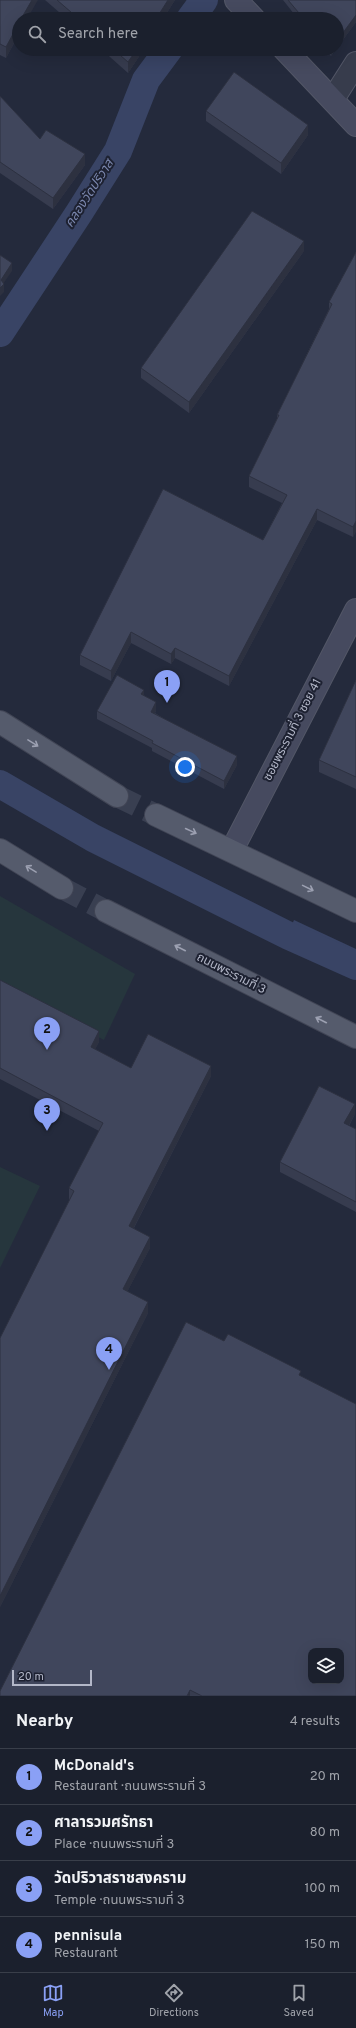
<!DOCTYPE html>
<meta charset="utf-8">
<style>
body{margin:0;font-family:Overpass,"Noto Sans Thai",sans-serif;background:#282d39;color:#f1f3f6}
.controls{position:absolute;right:12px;bottom:12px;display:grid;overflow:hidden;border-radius:8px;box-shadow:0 4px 16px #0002}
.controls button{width:36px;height:36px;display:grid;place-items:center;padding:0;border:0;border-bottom:1px solid #393e49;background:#1b202d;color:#f1f3f6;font:20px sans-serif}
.scale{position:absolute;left:12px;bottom:10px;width:80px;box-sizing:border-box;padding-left:4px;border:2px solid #b3b7c8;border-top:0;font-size:11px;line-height:14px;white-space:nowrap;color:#b3b7c8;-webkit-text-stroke:3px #1d2131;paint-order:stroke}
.you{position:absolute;left:185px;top:767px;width:14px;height:14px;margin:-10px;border:3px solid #fff;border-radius:50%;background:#1a73e8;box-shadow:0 0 0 6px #1a73e833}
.badge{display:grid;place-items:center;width:26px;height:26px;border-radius:50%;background:#8aa0f5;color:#111;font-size:13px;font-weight:700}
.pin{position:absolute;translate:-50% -33px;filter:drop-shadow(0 1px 2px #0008)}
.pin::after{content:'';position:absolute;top:21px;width:14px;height:12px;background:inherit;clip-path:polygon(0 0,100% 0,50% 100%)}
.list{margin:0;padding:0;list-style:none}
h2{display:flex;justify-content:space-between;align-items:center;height:52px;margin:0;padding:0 16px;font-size:17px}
h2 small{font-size:13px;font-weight:400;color:#a0a3aa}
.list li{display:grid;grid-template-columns:26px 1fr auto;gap:12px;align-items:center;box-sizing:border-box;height:56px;padding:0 16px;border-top:1px solid #393e49}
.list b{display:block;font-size:15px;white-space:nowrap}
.list p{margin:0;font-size:13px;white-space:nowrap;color:#a0a3aa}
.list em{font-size:13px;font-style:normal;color:#a0a3aa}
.icon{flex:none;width:22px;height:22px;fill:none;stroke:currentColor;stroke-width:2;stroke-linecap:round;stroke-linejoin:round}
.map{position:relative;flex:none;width:356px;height:1696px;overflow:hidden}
.search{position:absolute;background:#1b202d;box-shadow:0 4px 16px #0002;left:12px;right:12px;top:12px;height:44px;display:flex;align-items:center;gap:10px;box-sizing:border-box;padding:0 14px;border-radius:22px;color:#a0a3aa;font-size:15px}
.sheet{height:276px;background:#1b202d}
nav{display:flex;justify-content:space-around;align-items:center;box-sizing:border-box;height:56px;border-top:1px solid #393e49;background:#1b202d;font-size:11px;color:#a0a3aa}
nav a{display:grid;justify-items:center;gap:2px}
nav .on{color:#8aa0f5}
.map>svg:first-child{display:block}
.green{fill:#26363d}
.water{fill:#394465}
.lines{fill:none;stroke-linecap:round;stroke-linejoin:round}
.canal{stroke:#394465;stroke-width:28}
.primary-tunnel{stroke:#393f51;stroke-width:22;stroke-dasharray:22 11;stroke-linecap:butt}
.street-casing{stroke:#535767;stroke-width:24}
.secondary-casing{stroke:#535767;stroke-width:24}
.primary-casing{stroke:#414555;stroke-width:24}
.street{stroke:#373c4c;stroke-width:22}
.secondary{stroke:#464a5f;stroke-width:22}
.primary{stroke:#555b6c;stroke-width:22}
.wall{fill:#373c4f}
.shaded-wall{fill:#2d3140}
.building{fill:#40465c;stroke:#2d3140;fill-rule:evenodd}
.oneway{stroke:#9ca0b1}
.labels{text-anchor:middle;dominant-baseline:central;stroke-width:4;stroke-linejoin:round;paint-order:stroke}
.street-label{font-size:12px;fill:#b3b7c8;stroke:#1d2131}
.water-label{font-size:13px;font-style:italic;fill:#7c88af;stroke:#1d2131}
</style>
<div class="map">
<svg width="356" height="1696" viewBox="0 0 356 1696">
<rect width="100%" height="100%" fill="#242a3c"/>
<!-- green -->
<path class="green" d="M0,896L135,974L104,1040L0,986Z
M0,1167L40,1186L0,1268Z"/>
<!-- water -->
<path class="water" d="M294,920L356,949V969L286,938Z"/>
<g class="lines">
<!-- canal -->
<path class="canal" d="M190,19L204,0
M0,333L79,213L118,151L146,80L169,49
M0,784L93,838L289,936L356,966"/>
<!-- primary-tunnel -->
<path class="primary-tunnel" d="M117,796L156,815
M62,888L106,911"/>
<!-- street casing -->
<g class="street-casing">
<path id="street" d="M333,99L356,63"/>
</g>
<!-- secondary casing -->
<g class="secondary-casing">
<path id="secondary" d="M236,0L254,19
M284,49L356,125
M232,850L356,610"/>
</g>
<!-- primary casing -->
<g class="primary-casing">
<path id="primary" d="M0,722L117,796
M156,815L356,911
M0,850L62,888
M106,911L356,1037"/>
</g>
<!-- street -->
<use href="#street" class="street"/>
<!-- secondary -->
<use href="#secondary" class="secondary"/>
<!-- primary -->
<use href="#primary" class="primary"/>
</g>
<!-- wall -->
<path class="wall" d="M0,0L19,19V34L6,58L0,55Z
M45,0H175L163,19H67Z
M283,0H356V22L337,48V19H298Z
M101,49H144L128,73Z
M325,49H336L331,56Z
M0,96L40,139L85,165L53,209L0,173Z
M206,111L308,135L281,174L206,121Z
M304,251L189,413L141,378V368Z
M356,252V531L353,537L317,520L229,686L175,658L171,664L131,643L111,681L80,665V655L263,540L282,503L249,487V476L277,419V415L329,309V302Z
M356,680V789L319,772V760Z
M144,696L156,711L155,713L237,765L224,789L152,751V748L97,719V711Z
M0,980L99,1042L95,1049L131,1068L211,1076L134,1228L150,1248L127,1292L148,1313L0,1607L70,1200L69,1199V1188L99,1131L0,1079Z
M355,1114L349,1126L356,1129V1212L280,1172V1162Z
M224,1341L301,1377L356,1696H0Z"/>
<!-- shaded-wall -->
<path class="shaded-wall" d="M32,0H38L27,19H21Z
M168,0H175L163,19H156Z
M356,15V22L337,48V41Z
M19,23V34L6,58V47Z
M137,49H144L128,73V62Z
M331,49H336L331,56Z
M308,125V135L281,174V163Z
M85,154V165L53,209V198Z
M304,241V251L189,413V402Z
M12,263V271L1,287V280Z
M4,284V292L0,296V288Z
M317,509V520L229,686V676Z
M356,521V531L353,537V527Z
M131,632V643L111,681V671Z
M175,648V658L171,664V654Z
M144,690V698L141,694Z
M156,702V711L151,720V712Z
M237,756V765L224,789V781Z
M99,1031V1042L91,1058V1047Z
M211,1066V1076L129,1237V1226Z
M355,1104V1114L344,1134V1123Z
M150,1237V1248L123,1300V1289Z
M148,1302V1313L0,1607V1596Z
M190,1690V1696H187Z"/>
<!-- building -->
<path class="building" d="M0,0H32L21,19H19V23L6,47L0,44Z
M57,0H168L156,19H79Z
M288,0H356V15L337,41V19H304Z
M113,49H137L128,62Z
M234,72L308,125L281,163L206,111Z
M0,96L40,139L46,130L85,154L53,198L0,162Z
M252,211L304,241L189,402L141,368Z
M356,252V521L353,527L317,509L229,676L175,648L171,654L131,632L111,671L80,655L163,489L263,540L287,495L249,476L279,415H277L332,304L329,302Z
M0,255L12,263L1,280L4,284L0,288Z
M117,675L144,690L141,694L156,702L151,712L237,756L224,781L152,743L153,741L97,711Z
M356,680V777L319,760Z
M0,980L99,1031L91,1047L131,1068L148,1034L211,1066L129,1226L150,1237L123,1289L148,1302L0,1596V1338L74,1191L69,1188L103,1123L0,1068Z
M319,1086L355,1104L344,1123L356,1129V1202L280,1162Z
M186,1322L224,1341L228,1334L301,1371L299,1375L356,1404V1696H202L190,1690L187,1696H0V1691ZM311,1651H341V1681H311Z"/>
<!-- one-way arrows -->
<defs><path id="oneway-shaft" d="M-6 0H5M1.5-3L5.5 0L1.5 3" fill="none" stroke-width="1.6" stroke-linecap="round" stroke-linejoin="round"/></defs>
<g class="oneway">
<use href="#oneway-shaft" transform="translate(33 743) rotate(32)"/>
<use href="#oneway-shaft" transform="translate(191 831) rotate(25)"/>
<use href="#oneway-shaft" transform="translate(31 869) rotate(-149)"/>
<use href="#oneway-shaft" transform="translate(308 888) rotate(26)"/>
<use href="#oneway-shaft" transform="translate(180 948) rotate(-153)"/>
<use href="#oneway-shaft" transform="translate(321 1020) rotate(-153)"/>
</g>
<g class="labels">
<!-- street labels -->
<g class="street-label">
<text transform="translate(293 730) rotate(-63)">ซอยพระรามที่ 3 ซอย 41</text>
<text transform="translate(231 974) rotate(27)">ถนนพระรามที่ 3</text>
</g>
<!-- water labels -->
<g class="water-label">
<text transform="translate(90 194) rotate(-57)">คลองวัดปริวาส</text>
</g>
</g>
</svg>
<div class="controls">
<button><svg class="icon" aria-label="layers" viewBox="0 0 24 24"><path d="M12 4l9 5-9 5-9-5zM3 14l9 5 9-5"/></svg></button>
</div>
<div class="scale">20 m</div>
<div class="you"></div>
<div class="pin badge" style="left:167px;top:703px">1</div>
<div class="pin badge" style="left:47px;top:1050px">2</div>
<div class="pin badge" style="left:47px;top:1131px">3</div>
<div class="pin badge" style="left:109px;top:1370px">4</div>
<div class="search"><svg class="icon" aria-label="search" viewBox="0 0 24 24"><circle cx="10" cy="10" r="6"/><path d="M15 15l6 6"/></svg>Search here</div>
</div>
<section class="sheet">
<h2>Nearby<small>4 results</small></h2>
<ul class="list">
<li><span class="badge">1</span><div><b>McDonald's</b><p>Restaurant · ถนนพระรามที่ 3</p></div><em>20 m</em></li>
<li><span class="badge">2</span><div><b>ศาลารวมศรัทธา</b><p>Place · ถนนพระรามที่ 3</p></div><em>80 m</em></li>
<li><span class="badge">3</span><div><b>วัดปริวาสราชสงคราม</b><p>Temple · ถนนพระรามที่ 3</p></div><em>100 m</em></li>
<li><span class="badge">4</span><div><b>pennisula</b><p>Restaurant</p></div><em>150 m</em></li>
</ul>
</section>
<nav>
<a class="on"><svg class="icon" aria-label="map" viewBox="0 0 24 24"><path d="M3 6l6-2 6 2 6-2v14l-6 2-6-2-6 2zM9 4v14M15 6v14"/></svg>Map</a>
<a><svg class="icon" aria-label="directions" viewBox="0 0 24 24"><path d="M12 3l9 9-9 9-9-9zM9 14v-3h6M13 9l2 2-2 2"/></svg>Directions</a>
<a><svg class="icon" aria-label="saved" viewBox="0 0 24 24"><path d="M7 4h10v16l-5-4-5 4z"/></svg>Saved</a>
</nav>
